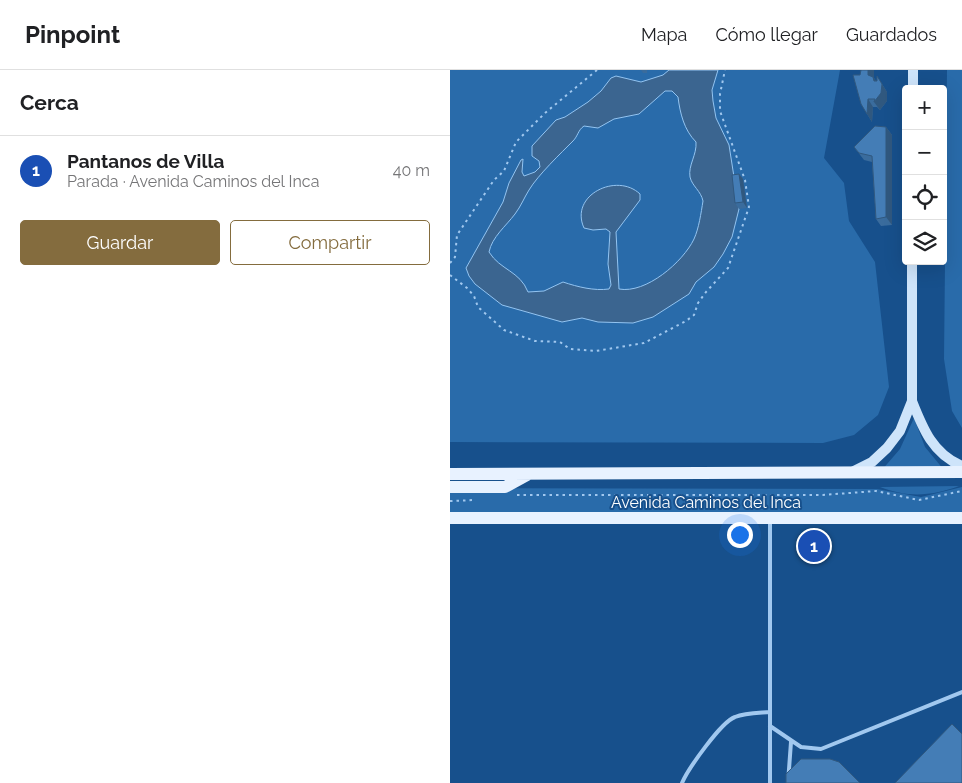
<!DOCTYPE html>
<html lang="es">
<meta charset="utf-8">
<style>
body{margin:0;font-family:Raleway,sans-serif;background:#f6f6f6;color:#202124}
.controls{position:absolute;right:15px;top:15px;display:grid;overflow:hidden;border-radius:5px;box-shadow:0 5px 20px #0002}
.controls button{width:45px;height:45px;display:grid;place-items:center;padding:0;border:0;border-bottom:1px solid #e0e0e0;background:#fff;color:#202124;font:25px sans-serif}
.you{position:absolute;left:289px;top:464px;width:18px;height:18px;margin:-12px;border:4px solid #fff;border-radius:50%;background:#1a73e8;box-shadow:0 0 0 8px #1a73e833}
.badge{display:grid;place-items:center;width:32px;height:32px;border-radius:50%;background:#846c3e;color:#fff;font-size:16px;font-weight:700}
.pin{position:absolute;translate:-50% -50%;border:2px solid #fff;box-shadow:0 1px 5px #0006}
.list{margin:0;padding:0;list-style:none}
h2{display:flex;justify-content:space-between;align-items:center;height:65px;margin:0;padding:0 20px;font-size:21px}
h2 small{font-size:16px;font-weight:400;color:#757577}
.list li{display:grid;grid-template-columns:32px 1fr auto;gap:15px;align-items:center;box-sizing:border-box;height:70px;padding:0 20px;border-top:1px solid #e0e0e0}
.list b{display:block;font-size:19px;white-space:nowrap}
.list p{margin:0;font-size:16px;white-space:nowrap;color:#757577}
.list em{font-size:16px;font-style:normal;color:#757577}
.actions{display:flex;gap:10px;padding:15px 20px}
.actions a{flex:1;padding:11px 0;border:1px solid #846c3e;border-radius:5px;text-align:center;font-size:18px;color:#846c3e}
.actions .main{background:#846c3e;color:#fff}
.icon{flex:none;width:28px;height:28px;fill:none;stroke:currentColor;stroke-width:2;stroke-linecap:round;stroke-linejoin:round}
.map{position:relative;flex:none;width:512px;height:713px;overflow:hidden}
header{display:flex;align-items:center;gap:30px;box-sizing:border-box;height:70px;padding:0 25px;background:#fff;border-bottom:1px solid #e0e0e0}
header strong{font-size:24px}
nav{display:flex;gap:28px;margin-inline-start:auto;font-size:18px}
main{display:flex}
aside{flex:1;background:#fff}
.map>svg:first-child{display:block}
.green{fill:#296baa}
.water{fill:#3b6590;stroke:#93c4f1;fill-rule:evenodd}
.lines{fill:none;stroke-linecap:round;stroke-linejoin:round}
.path{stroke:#a1c8ef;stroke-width:2;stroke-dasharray:2.5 4;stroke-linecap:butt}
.lane{stroke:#a1c8ef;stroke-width:4}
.secondary{stroke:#cee4fa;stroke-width:10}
.primary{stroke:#e8f2ff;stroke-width:12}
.wall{fill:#3a6c9d}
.shaded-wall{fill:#30587f}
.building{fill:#447db6;stroke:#30587f}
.labels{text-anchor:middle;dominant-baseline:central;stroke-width:4;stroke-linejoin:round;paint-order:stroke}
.street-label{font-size:16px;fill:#fff;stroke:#17508c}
</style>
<header>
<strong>Pinpoint</strong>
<nav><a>Mapa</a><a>Cómo llegar</a><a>Guardados</a></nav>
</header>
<main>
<aside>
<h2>Cerca<small></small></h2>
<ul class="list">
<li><span class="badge" style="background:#1a4fb4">1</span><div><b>Pantanos de Villa</b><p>Parada · Avenida Caminos del Inca</p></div><em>40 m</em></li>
</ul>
<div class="actions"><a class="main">Guardar</a><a>Compartir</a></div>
</aside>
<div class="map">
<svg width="512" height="713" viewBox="0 0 512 713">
<rect width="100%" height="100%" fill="#17508c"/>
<!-- green -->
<path class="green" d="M0,0H390L374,88L394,113L399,151L425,192L439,317L428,345L404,365L373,373L0,372Z
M497,0H512V358L502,341L494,289Z
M464,348L475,377L494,400L431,401L450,379Z
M509,416C482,426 458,428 430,417Z
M512,417V442L0,443V418L427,419L471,427Z"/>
<!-- water -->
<path class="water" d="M219,0H268L262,20L263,31L266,48L279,75L289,139L282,167L273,184L264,197L246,212L239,224L203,247L183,253L148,252L132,248L112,252L52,235L25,214L19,206L16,198L53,132L59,113L71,90L73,89L72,102L74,106L85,102L90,97L89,91L82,86V76L106,50L115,47L138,32L151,21L161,8L166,6L191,12L213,5ZM215,21H222L228,27C230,43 234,60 246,72C247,85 238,95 240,107C242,116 251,121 253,131C251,143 249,158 244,169C233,192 196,224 169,219L166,162L190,130V124C167,102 119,125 134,158L143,160L156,159L160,162L158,194L161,215L159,219C144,221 128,217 113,212L94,221L78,222C70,201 50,200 39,182C42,167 56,156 65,144C71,136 74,128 79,120C88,105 111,83 123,71C128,66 128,60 134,56L148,58L164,49L189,44Z"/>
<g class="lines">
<!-- path -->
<path class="path" d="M0,193L5,187L7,165L44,110L54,101L66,72L95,43L147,0
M0,205L17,218L24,226L28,237L54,260L85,271L110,272L120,279L146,281L194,273L236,251L244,245L248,233L256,222L278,198L299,137L295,110L270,41V24L275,0
M67,425H373L426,421L469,430L512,421
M0,431L25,430"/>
<!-- lane -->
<path class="lane" d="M320,656L351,677L371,679L512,622
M232,713C238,699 271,652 285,647C295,643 309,643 320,642
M320,713V450
M338,713L341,672"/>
<!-- secondary -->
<path class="secondary" d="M463,19V0
M462,331C473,359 483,384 512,396
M404,401L422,392L437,378L450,361L462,331V191"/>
<!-- primary -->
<path class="primary" d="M0,404L512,402
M0,417H55L77,405
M0,448H512"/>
</g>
<!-- wall -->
<path class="wall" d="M191,0H197V3H193Z
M424,0V8L426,11L432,14L437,22V31L430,40L427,37H423L422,52L417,44L410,5Z
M436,57L442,65V155L431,156L426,149L422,92L414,90L404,77Z
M289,104L293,109L297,138L289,139L285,133Z"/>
<!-- shaded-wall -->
<path class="shaded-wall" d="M418,0H424V8L429,15V19L418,5Z
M427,6L437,22V31L430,40L424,32L431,23Z
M418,29L423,37L422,52L417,44Z
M436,57L442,65V155L436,147Z
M289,104L293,109L297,138L293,132Z"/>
<!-- building -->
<path class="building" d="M411,0H418V5L423,7L424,11H427V6L432,14L431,23L424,32L425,29H418L417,44L411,34L403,5H410Z
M425,56L436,57V147L426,149L422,86L409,83L404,77Z
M289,104L293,132L285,133L282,105Z
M502,654L512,664V713H445Z
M351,689H380L389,692L410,713H336V704Z"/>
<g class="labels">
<!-- street labels -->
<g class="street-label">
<text x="256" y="432">Avenida Caminos del Inca</text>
</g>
</g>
</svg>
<div class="controls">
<button>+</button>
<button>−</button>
<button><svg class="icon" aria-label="locate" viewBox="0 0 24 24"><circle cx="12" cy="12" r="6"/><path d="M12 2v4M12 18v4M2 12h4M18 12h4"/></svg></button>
<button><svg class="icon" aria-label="layers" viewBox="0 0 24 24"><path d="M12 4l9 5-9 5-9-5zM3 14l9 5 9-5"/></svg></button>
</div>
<div class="you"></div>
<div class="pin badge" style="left:364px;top:476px;background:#1a4fb4">1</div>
</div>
</main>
